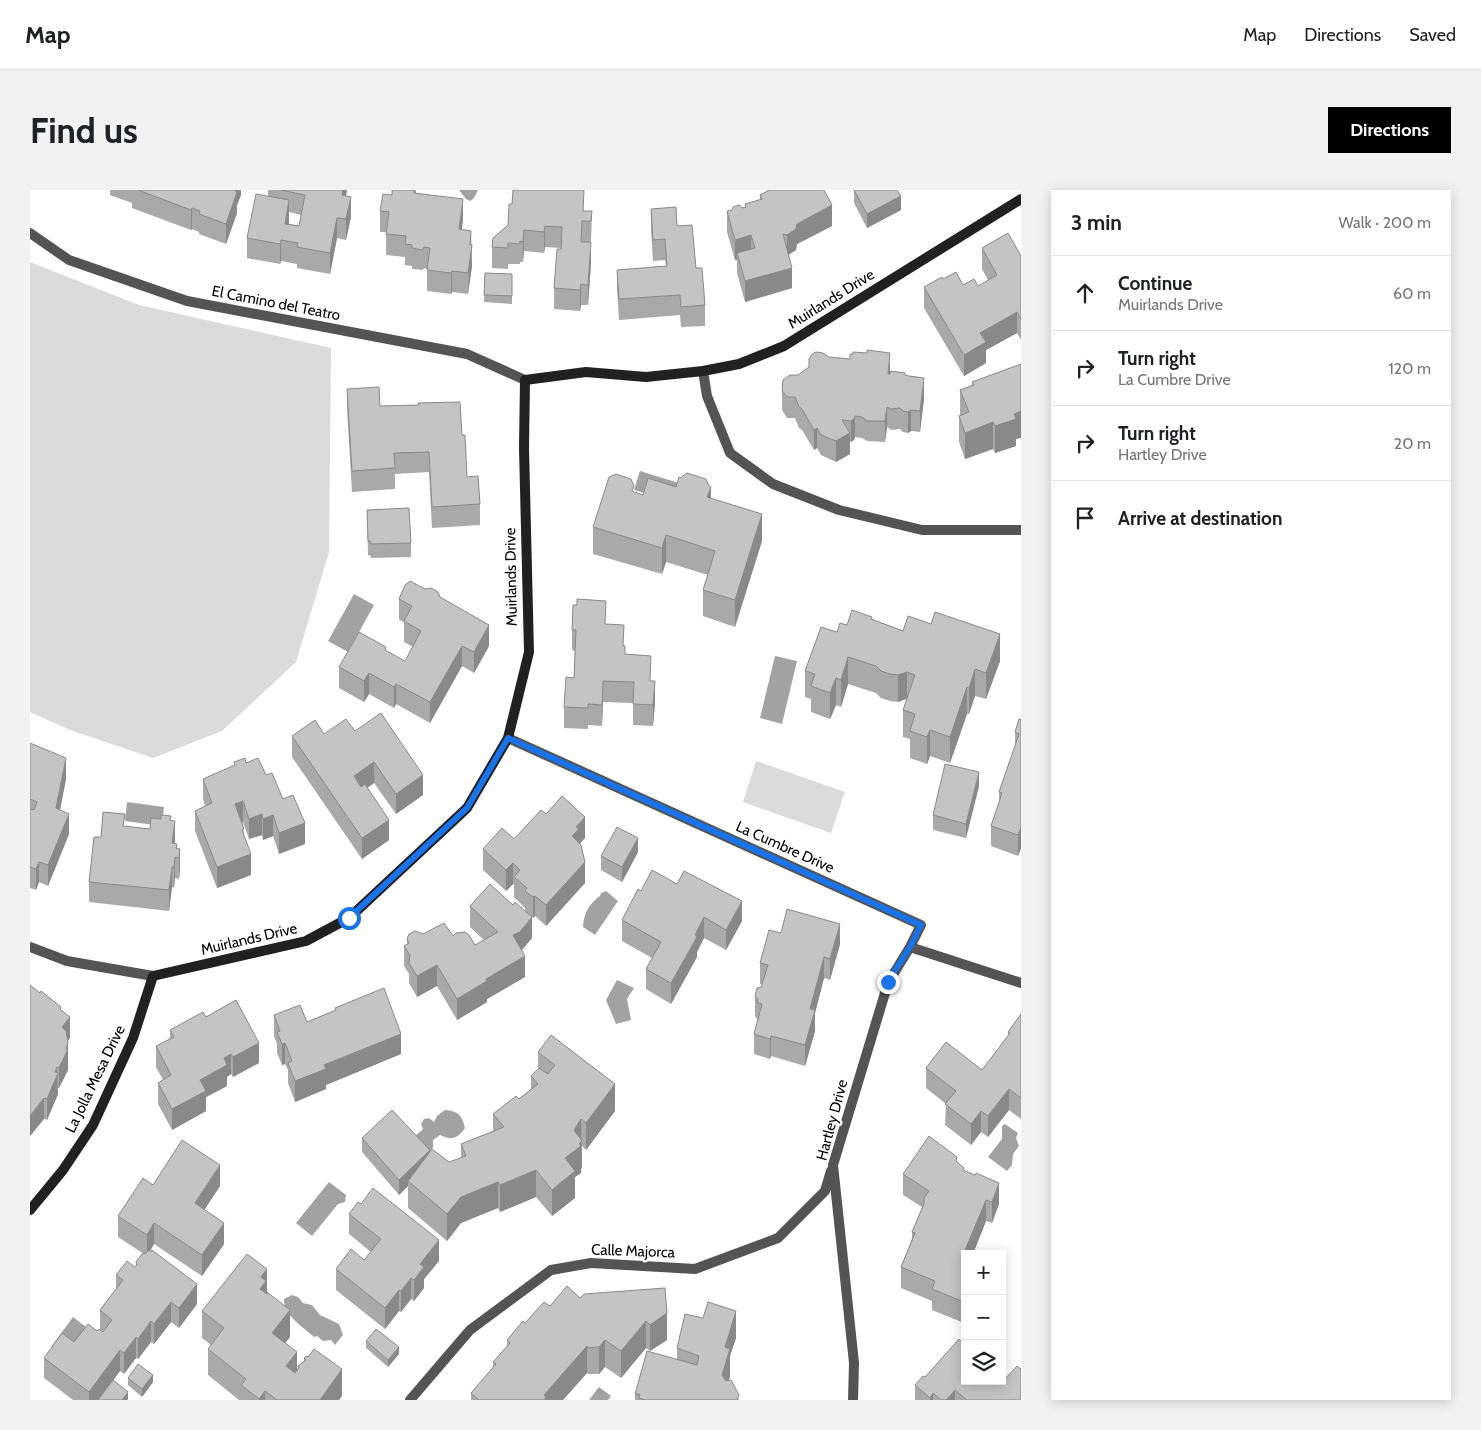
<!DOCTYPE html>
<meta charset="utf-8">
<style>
body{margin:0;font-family:Cabin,sans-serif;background:#f2f2f2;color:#202124}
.controls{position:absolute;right:15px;bottom:15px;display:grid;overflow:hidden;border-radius:0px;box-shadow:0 2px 12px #0003}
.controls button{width:45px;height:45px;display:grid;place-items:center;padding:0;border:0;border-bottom:1px solid #e0e0e0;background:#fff;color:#202124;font:25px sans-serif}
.stop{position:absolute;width:15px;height:15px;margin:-11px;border:4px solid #1a73e8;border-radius:50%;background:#fff}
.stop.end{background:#1a73e8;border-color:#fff;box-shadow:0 1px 5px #0008}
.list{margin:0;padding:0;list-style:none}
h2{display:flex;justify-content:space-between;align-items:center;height:65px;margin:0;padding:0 20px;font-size:21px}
h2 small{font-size:16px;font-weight:400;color:#757577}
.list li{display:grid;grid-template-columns:32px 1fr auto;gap:15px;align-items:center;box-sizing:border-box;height:75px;padding:0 20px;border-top:1px solid #e0e0e0}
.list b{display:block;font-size:19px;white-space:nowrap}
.list p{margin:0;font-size:16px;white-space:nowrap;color:#757577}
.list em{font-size:16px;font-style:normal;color:#757577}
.icon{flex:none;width:28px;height:28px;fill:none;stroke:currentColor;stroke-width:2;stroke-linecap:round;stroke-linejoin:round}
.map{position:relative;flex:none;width:991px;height:1210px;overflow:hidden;border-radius:0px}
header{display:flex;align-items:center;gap:30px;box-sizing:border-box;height:70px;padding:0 25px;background:#fff;border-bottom:1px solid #e0e0e0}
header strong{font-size:24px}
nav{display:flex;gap:28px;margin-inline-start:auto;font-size:18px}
.intro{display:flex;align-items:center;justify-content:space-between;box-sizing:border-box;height:120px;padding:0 30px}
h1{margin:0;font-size:35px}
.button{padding:12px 22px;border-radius:0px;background:#000;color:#fff;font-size:18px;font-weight:700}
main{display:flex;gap:30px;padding:0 30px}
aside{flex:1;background:#fff;border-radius:0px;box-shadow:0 2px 12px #0003}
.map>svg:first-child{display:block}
.green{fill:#dbdbdb}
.water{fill:#a2a2a2}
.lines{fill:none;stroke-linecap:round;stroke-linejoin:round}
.street{stroke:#545454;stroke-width:10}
.secondary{stroke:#212121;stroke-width:10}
.wall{fill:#a9a9a9;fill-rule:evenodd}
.shaded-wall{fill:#898989}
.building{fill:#c4c4c4;stroke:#898989}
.route{stroke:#1a73e8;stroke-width:6}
.labels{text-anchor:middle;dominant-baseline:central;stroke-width:4.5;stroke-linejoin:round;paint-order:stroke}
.street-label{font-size:15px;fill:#000;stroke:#fff}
</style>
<header>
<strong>Map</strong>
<nav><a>Map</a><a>Directions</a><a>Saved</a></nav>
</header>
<div class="intro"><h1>Find us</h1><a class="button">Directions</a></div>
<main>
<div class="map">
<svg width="991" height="1210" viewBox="0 0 991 1210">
<rect width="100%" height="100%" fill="#fff"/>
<!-- green -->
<path class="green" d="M0,72L109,115L301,158L299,362L266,472L192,541L123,568L40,540L0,522Z
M726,571L815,602L801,643L713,612Z"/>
<!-- water -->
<path class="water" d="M429,0H448L444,8L440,11L436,9Z
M610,281L652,294L646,313L604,300Z
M324,404L344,415L318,462L298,451Z
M745,466L767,471L752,534L730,528Z
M97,612L134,617L132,636L95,631Z
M576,701L588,711L565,745L553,737C554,723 558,715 570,706L571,703Z
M587,790L604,798L597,809L601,830L586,834L576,810Z
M415,920C428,921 432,925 435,938C428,948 422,951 410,945L403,950V958L397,963L384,947L393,939L391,934L394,929L399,928L404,932L407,926Z
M975,934L988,943L986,948L989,956L983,964L982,975L977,981L958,967L972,949V936Z
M299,992L316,1005L315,1012L308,1014L282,1046L266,1033Z
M262,1105L268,1107L273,1113L282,1115L290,1125L309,1134L313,1145L305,1155L301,1150L293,1151L287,1146L284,1147C274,1138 253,1125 254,1109Z
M43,1127L56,1137V1158L28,1163L21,1157Z
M569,1197L581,1206L578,1210H559Z"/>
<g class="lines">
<!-- street -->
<path class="street" d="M0,43L39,70L157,111L437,164L495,190
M673,181L677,206L700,263L743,294L809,320L892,340H991
M478,548L891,735L880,757L858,793L803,975L824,1173L823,1210
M0,757L37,771L123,786
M880,757L991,793
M380,1210L440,1140L521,1080L561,1073L665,1079L748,1048L795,1001L801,981"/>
<!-- secondary -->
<path class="secondary" d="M0,1020L33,980L63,935L103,848L123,786L276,751L319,728L437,618L478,548L499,462L494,258L495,190L556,182L616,187L673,181L709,174L754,156L991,9"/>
</g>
<!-- wall -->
<path class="wall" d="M80,0H211V5L207,15V23L196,54L169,44V42L162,39L161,40L102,18V13L80,5Z
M238,0H317L316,6L321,27L316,50L307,48L300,84L267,78V74L251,71L250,74L217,68V48L238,6ZM259,22L271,25L269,36L259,34Z
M386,0V3L433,30L431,40L441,55L442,76L438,104L422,102L421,104L397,101V79L394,78L393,80L382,79V76L375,75V67L356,65V42H350V21L362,5Z
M824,0H867L871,20L837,38L824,13Z
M730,5L802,36L767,54L766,60L759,64L762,98L715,112L707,83V70H705L697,42V21L715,17V14L730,10Z
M621,19L647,36L666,78L675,115V136L651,137L650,125L589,130L587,100V80L636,76L635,70L623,71L621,40Z
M554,21H562L561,52H552L561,73L558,115H551L550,121L524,119V98L531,58L515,57L514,63L494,61L493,72H490V74H478V79L462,78V57L478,35Z
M952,58L991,66V150L987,143L956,160V173L934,186L894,118V97L913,89L933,95L948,96L958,90L952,79Z
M455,83L482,84V114L454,112Z
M799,167L860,183L875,185L894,209L890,242L881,241L878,243L873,242L870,239L861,240L857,237L855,252L837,251L832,248L825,247L824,250L821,252L820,251V264L806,272L791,265L787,258L784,260L772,240L769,238L765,228H757L752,220V200L779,178V169Z
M942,192L986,249V256L965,263L963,259L935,269L929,252V226L930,225V200L942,195Z
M317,199L350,216L432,245L437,287L450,314V335L402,338L399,282L365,284V299L322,302L317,219Z
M604,302L613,305L681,308L732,351L705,437L673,426V400L678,385L636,372L632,384L563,364V337Z
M337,320L381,353V367L341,368L340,365H338Z
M410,407L459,456L444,483L432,476L400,533L366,514L364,518L339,504L334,512L309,498V477L356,461L375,471L383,457L374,452V432L369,430V409Z
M842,429L873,441L970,471L956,509L945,506L939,524H937L920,573L900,566L897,574L880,568V549L873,547V520L877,509L868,512L860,511L851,508L846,503L818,494L811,517L806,515L800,529L781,522V509L775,507V481L807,442L817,435Z
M576,434L594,456L595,464L621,491L625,512L623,536L603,535V513L573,512L572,536L558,535V539L534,538V517L544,488L545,461L542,460V440Z
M991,529V658L988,666L961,656V636L969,613V602L985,557V542Z
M325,541L393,605L366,624L344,593L337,598L359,650L332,669L262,567V546Z
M0,553L36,589L30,620L39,644L18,696L9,692L6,700L0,698Z
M204,572L216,573L236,585L253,609L275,654L249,664L243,646L233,650L232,645L219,649L213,632H212L221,685L187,698L165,641V621L175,616L173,609V589L204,576Z
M949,596L936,648L903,640V625Z
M516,624L555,648L550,653L555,693L516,736L505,726L503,728L499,725L502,748L492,760L495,787L457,809V812L427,830L407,796L387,807L379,793V784L374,776V756L377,754V749L393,744L423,746L445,755L454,750L440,737V716L483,715L495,721V718L484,707V695L483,694L476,701L453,680V659L484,649Z
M141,630L144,654L147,658L150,659V679L149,689L145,688L144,698L142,697L139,721L59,712V692L71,647L95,636L120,639Z
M608,662L592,692L571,680V666Z
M611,701L712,731L696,760L674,748L667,762V767L641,814L616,799V779L622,768L592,751V730Z
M751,743L810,754L800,790L794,788L785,823V841L775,876L741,866L740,869L724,864V844L727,833V829L725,826V806L731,797L732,794H730V773Z
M0,795L31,820L40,848L37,851L38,880L29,898H28V904L17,930L14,929L0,946Z
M305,818L371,864L296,895V899L265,912L258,893V880L255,874L252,875L247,863V854L244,846V825L277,832L305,821Z
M991,824V929L979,920L958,947L951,942L941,955L915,935L916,914L896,898V878L952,880L978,846V842Z
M176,827L229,873L203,887L201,884L197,887V896L176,907V921L142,940L128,914V893L133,890L126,877V856L140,849V840Z
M508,862L585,921L556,960L552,956V978L551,979V983L545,987V1008L522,1026L506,1007L470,1022L468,1018L431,1033L417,1051L378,1018V996L369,1005L332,962V948L400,962L419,972L431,968V954L463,941V924L489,909L501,899V886L508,879Z
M927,972L934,981L969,1014L962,1033L956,1031L943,1064H935L934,1133L902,1120V1111L871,1098V1077L882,1049V1042L892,1017L873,1005V984Z
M123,995L190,996L174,1020L194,1054L172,1086L124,1054L120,1061L167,1114L149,1138L141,1132L124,1154L121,1152L108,1169L106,1168L94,1184L90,1181L83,1191L98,1209L97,1210H43L14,1188V1168L44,1152L67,1141L70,1140V1120L86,1099V1085L105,1077L106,1076V1072L114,1064L88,1047V1026Z
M319,1024L409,1071L394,1089V1098L384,1111L381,1109L371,1122L369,1121L355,1139L306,1100V1079L334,1070L341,1062L319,1044Z
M635,1098L637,1150L620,1161L616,1158L591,1188L575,1177L569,1184H558L557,1183L533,1210H441V1203L463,1177V1172L477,1157V1150L495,1133L520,1116L550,1108Z
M237,1104L260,1147L255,1153L267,1181L268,1176L274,1171V1168L312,1206L309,1210H209L178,1185V1159L181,1155L172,1148V1121Z
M706,1148L700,1166V1186L699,1190L709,1210H605V1204L647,1169V1158Z
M336,1151L369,1164L358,1177L336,1158Z
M895,1187L974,1190L991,1210H885V1195Z
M98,1188L123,1192L112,1207L98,1195Z"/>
<!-- shaded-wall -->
<path class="shaded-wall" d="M205,0H211V5L207,15V23L196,54V34Z
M313,0H317L312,26V5Z
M871,6V20L837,38V24Z
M321,7V27L316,50V29Z
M433,9V30L429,60V39Z
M259,10V31L255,51V34Z
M802,15V36L767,54L766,60L757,66V45L767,34Z
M162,18V39L161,40V20Z
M307,28V48L300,84V63Z
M515,36V57L514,63V42Z
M494,40V61L493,72V52Z
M441,41L442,76L438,104L440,55Z
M721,45V66L707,63V70H705V50Z
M251,50V71L250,74V54Z
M561,52V73L558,115V95Z
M762,78V98L715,112V91Z
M422,81V102L421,104V83Z
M551,94V115L550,121V100Z
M987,122V143L956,160V173L934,186V165L950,143Z
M860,163V183L858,204V184Z
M894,188V209L890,242V221Z
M857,217V237L855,252V231Z
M881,220V241L878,243V222Z
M991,221V248L986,249V256L965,263V236L984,224Z
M825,226V247L824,250L821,252V231Z
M963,232V259L935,269V243Z
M787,238V258L784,260V240Z
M820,243V264L806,272V251Z
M681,297V323L677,307Z
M732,324V351L705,437V410Z
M636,345V372L632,384V358Z
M459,435V456L444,483V462Z
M970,444V471L956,509V483Z
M432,456V476L400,533V512Z
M818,467V494L811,517V490Z
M945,479V506L939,524V498Z
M877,482V508L868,512V485Z
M339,483V504L334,512V491Z
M806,488V515L800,529V503Z
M573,491V512L572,536V515Z
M625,491V512L623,536V515Z
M366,494V514L364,518V497Z
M937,497V524L920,573V547Z
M900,540V566L897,574V547Z
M36,568V589L26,639V618Z
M344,572V593L324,607V586Z
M949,582V596L936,648V634Z
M393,585V605L366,624V604Z
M213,611V632L205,635V614Z
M39,624V644L18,696V675Z
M232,624V645L219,649V629Z
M243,625V646L233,650V629Z
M555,627V648L549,655L542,646L546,637Z
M359,630V650L332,669V648Z
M145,631V651L142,674V653Z
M275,633V654L249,664V643Z
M991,637V658L988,666V645Z
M608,648V662L592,692V677Z
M150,659V679L149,689V668Z
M221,664V685L187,698V677Z
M145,667V688L144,698V677Z
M9,672V692L6,700V679Z
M555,672V693L516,736V715Z
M483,673V694L476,701V680Z
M142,677V697L139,721V700Z
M505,706V726L503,728V707Z
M712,711V731L696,760V740Z
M502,727V748L490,762L483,745Z
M674,727V748L667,762V767L641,814V793Z
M810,734V754L800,790V769Z
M495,766V787L457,809V812L427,830V809L456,789Z
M794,767V788L785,823V841L775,876V855L780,819Z
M407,775V796L387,807V786Z
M40,827V848L32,858V837Z
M371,844V864L296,895V899L265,912V891L294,875Z
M741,846V866L740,869V849Z
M38,853V880L29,898V878Z
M229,853V873L203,887V867Z
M255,853V874L252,875V854Z
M201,864V884L197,887V896L176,907V921L142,940V919L170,890L194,868Z
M27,877L28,904L17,930V909L25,882Z
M585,894V921L556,960V933Z
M979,899V920L958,947V926Z
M14,908V929L0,946V926Z
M951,921V942L941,955V934Z
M551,929L552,978L551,979V983L545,987V1008L522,1026V1000L535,968L544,940Z
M400,960V974L378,991V996L369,1005V990Z
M190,975V996L165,1034V1013Z
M506,980V1007L470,1022V995Z
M468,992V1018L431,1033L417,1051V1024L431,1007Z
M969,993V1014L962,1033V1012Z
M956,1010V1031L943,1064H935V1083L931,1070Z
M124,1033V1054L117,1066V1045Z
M194,1033V1054L172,1086V1065Z
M409,1050V1071L394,1089V1098L384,1111V1090L390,1074Z
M237,1079V1106L230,1099L231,1087Z
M381,1088V1109L371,1122V1101Z
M167,1094V1114L149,1138V1118Z
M369,1100V1121L355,1139V1118Z
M935,1110V1131L934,1133V1112Z
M141,1112V1132L124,1154V1134Z
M260,1120V1147L242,1169V1143Z
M706,1121V1148L700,1166V1186L693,1210L692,1185L695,1157Z
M637,1123V1150L620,1161V1135Z
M121,1131V1152L108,1169V1149Z
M616,1131V1158L591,1188V1161Z
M106,1147V1168L94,1184V1163Z
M575,1150V1177L569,1184V1157Z
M557,1156V1183L533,1210H514V1205Z
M369,1157V1164L358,1177V1170Z
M90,1160V1181L68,1210H59V1202Z
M267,1162V1188L256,1176Z
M312,1179V1206L309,1210H290Z
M123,1185V1192L112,1207V1199Z
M925,1200V1210H916Z
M235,1201V1210H229V1209Z
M98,1202V1209L97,1210H92Z
M903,1203V1210H900V1208Z"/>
<!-- building -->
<path class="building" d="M108,0H205V1L207,2L196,34L169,24L170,21L162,18L161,20Z
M251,0H313L312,5L321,7L316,29L307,28L300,63L267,57L268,53L251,50L250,54L217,48L226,4L259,10L255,34L269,36L275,5Z
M362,0H384V3L433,9L429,39L441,41L440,55H442L438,83L422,81L421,83L397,80L400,58L394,57L393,60L382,58V55L375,54L376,46L356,44L359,22L350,21L353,4L362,5Z
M483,0H554L553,21H562L561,31H552L551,52H561L558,95L551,94L550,100L524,98L527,59H531L532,37L515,36L514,42L494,40L493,52L490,51V54L478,53V58L462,57L463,48L478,35L479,14H482Z
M739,0H794L802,15L767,34L766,39L757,45L753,44L762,78L715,91L707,63L725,58L721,45L705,50L697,21L702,20L703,17L709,15L713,18L716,17L715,14L732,9L730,5Z
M824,0H867L871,6L837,24Z
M646,17L647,36L662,35L666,78H672L675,115L651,117L650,105L589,109L587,80L637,76L635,49L623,50L621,19Z
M978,43L991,66V129L987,122L950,143L956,152L934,165L894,97L912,87L913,89L926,82L933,95L944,89L948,96L967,85L952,58Z
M455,83L482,84V106L454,105Z
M837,160L860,163L858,184H860L861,181L875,183V185L879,186L894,188L890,221L881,220L878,222L873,221L870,218L861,219L857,217L855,231H837L832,227L825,226L824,229L821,231L812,230L820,243L806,251L791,245L787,238L784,240L772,219L769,217L765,207H757L752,200L753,190L760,185H768L779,177V169L782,164L786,162L793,163L799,167L820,169V164H823V162L837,163Z
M991,174V221L984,224L986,229L965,236L963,232L935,243L929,226L939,222L930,200L944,195L942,192Z
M349,197L350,216L389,215L388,213L430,212L432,245H435L437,287L448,286L450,314L402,317L399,262L364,263L365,278L322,281L317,199Z
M657,283L676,289L679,296L681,297L677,307L732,324L705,410L673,400L685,361L636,345L632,358L563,337L579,287L586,284L601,289L604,296L602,301L613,305L618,288L646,297L649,287L650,288Z
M379,318L381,353L341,354L340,351H338L337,320Z
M380,391L395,399L401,398L408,402L410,407L459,435L444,462L432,456L400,512L366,494L364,497L339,483L334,491L309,477L329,442L356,457L355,460L375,471L391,441L374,431L382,416L369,409L375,395Z
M547,409L576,411L575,434L594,435L593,456H595V464L621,466L620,491H625L623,515L603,514L604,492L573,491L572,515L558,514V518L534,517L536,487L544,488L546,440H542L543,415H547Z
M822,420L842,427L841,429L873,441L878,426L901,434L905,422L970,444L956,483L945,479L939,498L937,497L920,547L900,540L897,547L880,541L885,524L873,520L885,485L877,482L868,485L860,484L851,481L846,476L818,467L811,490L806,488L800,503L781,496L785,484L775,481L791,437L807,442L810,433L817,435Z
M351,523L393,585L366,604L344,572L324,586L331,597L335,594L359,630L332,648L262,546L285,530L294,544L316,529L325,541Z
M989,529H991V637L988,645L961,636L972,603L969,602L989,544L985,542Z
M0,553L36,568L26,618L39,624L18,675L9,672L6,679L0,677V619L4,620L7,612L0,609Z
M215,568L216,573L228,568L236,585L242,583L253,609L263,605L275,633L249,643L243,625L233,629L232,624L219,629L213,611L205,614L214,639L212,640L221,664L187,677L165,621L182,613L173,589L205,575L204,572Z
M915,574L949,582L936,634L903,625Z
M532,606L555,627L546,637L549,639L542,646L551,655L555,672L516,715L505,706L503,707L495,701L497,698L484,687L490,680L483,673L476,680L453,659L472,638L484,649L511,620L516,624Z
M73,622L95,624L93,636L120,639L121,628L131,629V625L141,626L140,630L145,631L142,653L147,654L146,658L150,659L149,668L145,667L144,677H142L139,700L59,692L64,647H71Z
M587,637L608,648L592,677L571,666Z
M622,680L647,694L654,681L712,711L696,740L674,727L665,745L667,747L641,793L616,779L631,752L592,730L608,699L611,701Z
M460,694L483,715L485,712L502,727L490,742L483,745L495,766L456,789L457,791L427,809L407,775L387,786L379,773L380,765L374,756L379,753L377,749L379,744L385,741L393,744L414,733L423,746L426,743L435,742L439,745L445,755L468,742L440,716Z
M757,719L810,734L800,769L794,767L780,819L785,820L775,855L741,846L740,849L724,844L732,814L727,812L728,809L725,806L727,798L731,797L738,775L730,773L739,740L751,743Z
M0,795L10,803L11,801L31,817L30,819L40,827L32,837L36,841L38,853L36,859H38L29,878L27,877L25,882L28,883L17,909L14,908L0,926Z
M354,798L371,844L294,875L296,879L265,891L258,873L262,871L255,853L252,854L247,842L250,841L244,825L270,815L277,832L306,820L305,818Z
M206,810L229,853L203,867L201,864L194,868L197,875L170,890L176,901L142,919L128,893L141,885L126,856L144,847L140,840L173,822L176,827Z
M991,824V908L979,899L958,926L951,921L941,934L915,914L926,901L896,878L916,852L952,880L980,843L978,842Z
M521,845L585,894L556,933L551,929L544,940L552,951L549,954L551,956L535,968L545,981L522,1000L506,980L470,995L468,992L431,1007L417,1024L378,991L402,959L419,972L436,966L431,954L474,937L463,924L486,906L489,909L508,894L501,886L509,878L518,884L525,875L508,862Z
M362,920L400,960L369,990L332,948Z
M899,946L927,967L926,971L934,978L933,980L945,985L946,983L969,993L962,1012L956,1010L931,1070L935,1072V1110L934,1112L902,1099L905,1091L871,1077L885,1043L882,1042L894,1014V1008L899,1001L873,984Z
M152,950L190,975L165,1013L194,1033L172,1065L124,1033L117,1045L88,1026L113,988L123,995Z
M343,998L409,1050L390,1074L394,1077L384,1090L381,1088L371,1101L369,1100L355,1118L306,1079L321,1059L334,1070L351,1049L319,1024L328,1012L331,1014Z
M119,1060L121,1062L122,1060L167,1094L149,1118L141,1112L124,1134L121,1131L108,1149L106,1147L94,1163L90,1160L59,1202L14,1168L32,1143L44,1152L58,1134L67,1141L69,1139L73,1142L82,1130L70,1120L93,1090L86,1085L97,1071L105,1077L107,1075L106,1072L112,1064L116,1063Z
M217,1064L237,1079L231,1087L236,1091L230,1099L237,1104V1102L260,1120L242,1143L267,1162L256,1176L265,1183L269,1178L268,1176L276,1170L274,1168L276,1166L278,1167L284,1159L312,1179L290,1210H247L235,1201L229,1209L211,1195L216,1189L178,1159L194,1138L172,1121Z
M537,1096L550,1108L554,1104L635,1098L637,1123L620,1135L616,1131L591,1161L575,1150L569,1157L558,1158L557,1156L514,1205L516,1207L514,1210H449L441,1203L466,1174L463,1172L480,1153L477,1150L493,1131L495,1133L514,1112L520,1116Z
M678,1112L706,1121L695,1157L700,1159L692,1185L696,1191L701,1190L709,1205L707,1210H615L609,1208L610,1204H605L617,1161L667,1175L669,1166L647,1158L655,1124L673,1128Z
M346,1139L369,1157L358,1170L336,1151Z
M929,1149L935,1155V1191H972V1189L974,1190L987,1176L991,1179V1210H937L925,1200L916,1210H911L903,1203L900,1208L885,1195L893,1186L895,1187Z
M108,1174L123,1185L112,1199L98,1188Z
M83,1190L98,1202L92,1210H68Z"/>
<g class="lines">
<!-- route -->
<path class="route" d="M319,728L437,618L478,548L891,735L880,757L858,792"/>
</g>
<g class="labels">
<!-- street labels -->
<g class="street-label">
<text transform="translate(801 109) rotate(-32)">Muirlands Drive</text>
<text transform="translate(246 113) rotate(11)">El Camino del Teatro</text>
<text transform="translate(481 387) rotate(-91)">Muirlands Drive</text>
<text transform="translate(755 657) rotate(24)">La Cumbre Drive</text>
<text transform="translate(219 749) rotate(-13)">Muirlands Drive</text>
<text transform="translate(65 889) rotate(-64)">La Jolla Mesa Drive</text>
<text transform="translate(802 930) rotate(-75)">Hartley Drive</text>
<text transform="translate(603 1061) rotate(2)">Calle Majorca</text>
</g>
</g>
</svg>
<div class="controls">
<button>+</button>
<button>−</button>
<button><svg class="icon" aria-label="layers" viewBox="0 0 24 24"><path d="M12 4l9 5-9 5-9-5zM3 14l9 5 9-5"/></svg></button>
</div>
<div class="stop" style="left:319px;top:728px"></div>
<div class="stop end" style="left:858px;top:792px"></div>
</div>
<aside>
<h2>3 min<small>Walk · 200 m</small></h2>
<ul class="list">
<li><svg class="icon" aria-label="ahead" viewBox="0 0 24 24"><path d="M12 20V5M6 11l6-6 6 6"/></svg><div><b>Continue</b><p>Muirlands Drive</p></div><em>60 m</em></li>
<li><svg class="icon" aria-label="right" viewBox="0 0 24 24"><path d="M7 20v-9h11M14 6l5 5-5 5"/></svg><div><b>Turn right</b><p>La Cumbre Drive</p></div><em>120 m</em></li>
<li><svg class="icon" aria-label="right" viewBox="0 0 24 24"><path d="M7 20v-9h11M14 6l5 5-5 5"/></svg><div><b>Turn right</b><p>Hartley Drive</p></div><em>20 m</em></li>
<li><svg class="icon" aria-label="arrive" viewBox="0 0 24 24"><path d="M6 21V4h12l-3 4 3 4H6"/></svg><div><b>Arrive at destination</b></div></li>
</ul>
</aside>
</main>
